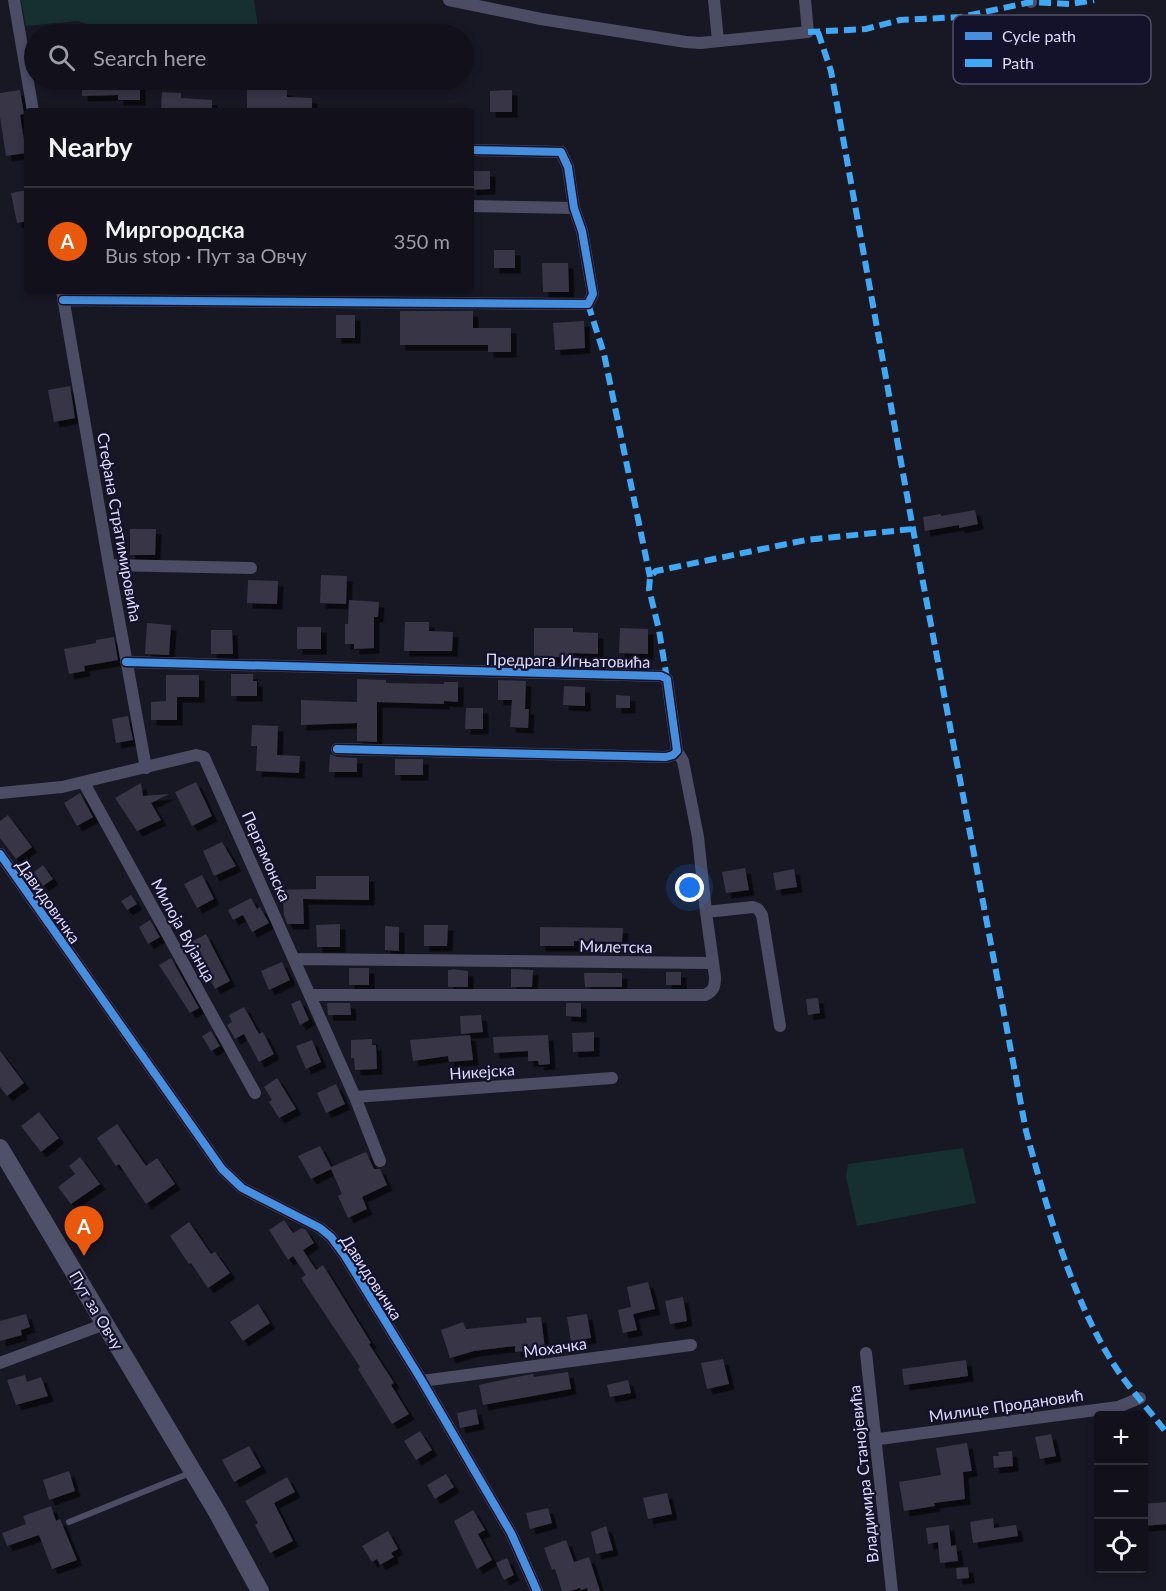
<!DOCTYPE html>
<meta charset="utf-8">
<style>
body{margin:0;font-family:Lato,sans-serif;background:#1f1f28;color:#f1f3f6}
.controls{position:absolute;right:18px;bottom:18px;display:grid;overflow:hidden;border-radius:6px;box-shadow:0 3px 9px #0003}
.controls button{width:54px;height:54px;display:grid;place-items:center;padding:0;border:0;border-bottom:2px solid #31313a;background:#12111b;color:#f1f3f6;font:30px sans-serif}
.you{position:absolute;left:690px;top:888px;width:21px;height:21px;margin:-15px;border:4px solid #fff;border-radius:50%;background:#1a73e8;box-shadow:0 0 0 9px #1a73e833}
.badge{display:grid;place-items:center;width:39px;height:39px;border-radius:50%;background:#ea580c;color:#fff;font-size:20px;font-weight:700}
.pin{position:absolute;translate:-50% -50px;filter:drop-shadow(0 2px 3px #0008)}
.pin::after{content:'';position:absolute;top:32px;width:21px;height:18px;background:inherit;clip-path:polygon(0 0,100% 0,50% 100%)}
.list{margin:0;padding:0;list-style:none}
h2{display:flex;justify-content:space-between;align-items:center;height:78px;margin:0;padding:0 24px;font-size:26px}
h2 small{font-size:20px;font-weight:400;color:#9c9da3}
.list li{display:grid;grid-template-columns:39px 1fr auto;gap:18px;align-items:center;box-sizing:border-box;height:108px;padding:0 24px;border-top:2px solid #31313a}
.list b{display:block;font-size:22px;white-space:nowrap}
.list p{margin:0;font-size:20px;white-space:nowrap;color:#9c9da3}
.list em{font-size:20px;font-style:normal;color:#9c9da3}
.icon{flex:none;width:33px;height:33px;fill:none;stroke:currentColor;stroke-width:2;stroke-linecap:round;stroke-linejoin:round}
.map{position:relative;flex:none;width:1166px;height:1591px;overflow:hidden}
.search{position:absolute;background:#12111b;box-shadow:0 3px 9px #0003;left:24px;top:24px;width:450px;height:66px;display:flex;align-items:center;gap:15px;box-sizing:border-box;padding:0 21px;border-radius:33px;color:#9c9da3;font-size:22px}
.panel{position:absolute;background:#12111b;box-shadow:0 3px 9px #0003;left:24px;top:108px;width:450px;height:186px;border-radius:6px}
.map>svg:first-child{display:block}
.green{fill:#15302f}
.building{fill:#373546;filter:url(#shadow)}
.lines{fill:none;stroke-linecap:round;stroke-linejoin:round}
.lane{stroke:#4c4d65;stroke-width:6}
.street{stroke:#4c4d65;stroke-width:12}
.secondary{stroke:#4f506a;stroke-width:18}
.quiet{stroke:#3fa9f5;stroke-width:6;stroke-dasharray:12 6;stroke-linecap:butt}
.cycleway-casing{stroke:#14112a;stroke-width:11}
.cycleway{stroke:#468fdf;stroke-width:8}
.labels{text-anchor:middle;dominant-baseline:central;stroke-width:4.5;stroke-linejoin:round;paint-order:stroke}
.street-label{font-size:16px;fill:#dddbfe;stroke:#14112a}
.key{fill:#14112a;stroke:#504e6a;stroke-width:1.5}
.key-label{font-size:16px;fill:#dddbfe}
</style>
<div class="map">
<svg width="1166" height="1591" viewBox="0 0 1166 1591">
<defs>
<filter id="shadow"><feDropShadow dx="5.5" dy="5.5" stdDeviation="0" flood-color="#0009"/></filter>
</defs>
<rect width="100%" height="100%" fill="#181724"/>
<!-- green -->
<path class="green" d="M21,0H254L259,34H204V28L101,29L78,21L26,26Z
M963,1148L976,1203L857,1226L846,1177L848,1164Z"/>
<!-- building -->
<path class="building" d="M118,80H140V100H118V95L82,96V82L118,81Z
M247,88L287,90V97L312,98V111H247Z
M20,90L24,114L20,115L26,153L6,156L0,117V93Z
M512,90V112H490V91Z
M162,92L181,93V98L212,100V111H161Z
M471,171H490V189L471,190Z
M27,190V221L17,223L11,193Z
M494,250H515V268H494Z
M542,263H568L569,292H543Z
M400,311H473V328H511V352H488V345H400Z
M336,315H355V338H336Z
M584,321L585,348L555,350L553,323Z
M70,386L75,418L54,422L48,390Z
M975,510L978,524L959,528V525L925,531L923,517L941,514V516Z
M130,529H156L155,555H130Z
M321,575L347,576L346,604L320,603Z
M248,580L278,581L277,604L247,603Z
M349,600L379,602L378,617H374V648L354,649V644H345V624H348Z
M405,622H429V631L453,632L452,651H404Z
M147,623L171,625L169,655L145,654Z
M297,627H321V649H297Z
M534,628H573V632L598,633V654L573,653V657H534Z
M620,628L648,629V654L619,653Z
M211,630H232L233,654H211Z
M114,637L118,660L84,666L85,671L69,674L64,649L96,643V640Z
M231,674H253V681H257V696H231Z
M166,675H199V697H177V720H151V702L166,701Z
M357,679L386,680V683L444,684V682H458V702L444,701V704L377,702V742L357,741V723L301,725V700L357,702Z
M498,680L526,681L525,709H529L528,728L510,727L512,700H498Z
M564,686L585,687V706L563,705Z
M616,695L630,696V708H616Z
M466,708H483V729H465Z
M128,716L133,740L116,743L112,719Z
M252,725L278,726L277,755L300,756L299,773L256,771L257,746H251Z
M330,754L337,757L357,758V772H329Z
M395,759H423V775H395Z
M196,782L212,816L192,826L175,792Z
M141,783L143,796L169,794L151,803L161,820L137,831L115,798Z
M80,793L93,817L77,826L64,803Z
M8,815L32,847L16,859L0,838V821Z
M222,842L236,866L214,876L203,851Z
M43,865L53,879L43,886L34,872Z
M745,868L749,890L726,893L722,872Z
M794,869L797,887L776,890L773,873Z
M202,875L214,899L197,908L184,884Z
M316,876H369V900L303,899L304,924H287L284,915L283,899H277V890L316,889Z
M131,895L137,904L127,910L121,901Z
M251,898L257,909L260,907L269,923L252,932L243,915L233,920L228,910Z
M150,920L160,937L148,944L139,927Z
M340,924V947H317L316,925Z
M424,925H448L447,946H424Z
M385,926L399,927V951L385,950Z
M540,927L623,928L622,942L574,941V946H540Z
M206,934L230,981L215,989L191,942Z
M171,958L199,1008L190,1013L159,965Z
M282,962L290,980L269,990L261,971Z
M349,968H369V985H349Z
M452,969L468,971V987H448V970H452Z
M511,969L533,970L532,987H511Z
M666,972H681V985H666Z
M584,973H622V987H585Z
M818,998L820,1013L808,1015L806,999Z
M300,1000L309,1020L300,1025L291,1004Z
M327,1003H350L351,1015H328Z
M566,1003H581V1017L566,1016Z
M244,1007L259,1034L263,1032L274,1054L259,1062L244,1034L235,1039L227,1025L232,1022L229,1015Z
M481,1015L483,1032L461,1034L460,1016Z
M211,1031L220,1046L211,1051L202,1036Z
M594,1032V1051L573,1052L572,1033Z
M470,1035L473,1060L449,1062L448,1056L413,1061L410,1040Z
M548,1035L550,1064L539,1065L538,1061H528V1051L494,1053L493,1037Z
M372,1039V1045H376L377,1069L355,1070L354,1058H351V1040Z
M312,1040L321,1062L306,1069L296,1046Z
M0,1051L24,1083L7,1096L0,1087Z
M277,1078L296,1109L279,1118L269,1102L272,1100L264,1087Z
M336,1084L345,1104L326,1113L317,1093Z
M39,1112L59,1138L41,1152L21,1126Z
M117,1124L146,1166L157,1158L175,1184L146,1204L119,1164L116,1166L97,1138Z
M320,1146L331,1167L366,1152L374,1169H380L387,1185L362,1197L367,1209L348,1218L338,1196L342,1194L331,1169L311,1179L298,1156Z
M80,1157L100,1184L71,1204L58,1187L75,1174L69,1166Z
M284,1220L293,1233L302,1228L306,1230L314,1243L303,1250L316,1270L323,1265L371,1343L369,1344L394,1383L391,1385L409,1414L392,1424L358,1369L360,1367L301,1278L306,1275L293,1256L288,1260L269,1230Z
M189,1222L211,1254L215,1252L230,1273L208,1288L191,1263L189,1264L170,1236Z
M648,1282L655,1309L633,1314L637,1330L623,1333L618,1310L631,1307L627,1287Z
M683,1297L687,1321L670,1324L665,1301Z
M258,1304L270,1323L243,1341L230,1322Z
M26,1314L30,1327L21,1330L22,1335L0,1341V1321Z
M587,1314L591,1338L571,1341L567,1317Z
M541,1317L545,1349L515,1352V1346L474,1351L450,1358L441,1330L463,1322L466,1329L527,1323L526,1318Z
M723,1359L729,1384L707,1389L701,1363Z
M966,1360L968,1376L904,1385L902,1369Z
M568,1372L571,1389L483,1405L479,1385L516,1377L533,1374L534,1377Z
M25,1375L27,1382L41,1377L48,1396L16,1405L7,1380Z
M628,1380L631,1393L610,1397L607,1385Z
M476,1409L479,1424L460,1428L457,1413Z
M420,1431L432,1450L416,1460L404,1441Z
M1051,1434L1056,1456L1040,1459L1035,1437Z
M967,1443L972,1471L963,1472L965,1499L934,1503L935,1506L904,1511L899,1482L941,1475L936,1448Z
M249,1446L261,1467L234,1482L222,1460Z
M1012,1451L1013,1466L994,1468L993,1456H999L998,1452Z
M69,1471L75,1491L49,1500L43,1480Z
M446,1474L454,1487L435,1499L427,1485Z
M287,1477L295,1492L274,1503L293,1541L270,1553L255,1525L258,1523L245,1501Z
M667,1493L672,1514L648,1519L643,1498Z
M1166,1502V1524L1143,1526V1504Z
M51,1506L56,1521L60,1519L77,1560L52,1569L39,1535L7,1546L2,1533L26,1524L23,1516Z
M548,1508L552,1523L530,1529L526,1513Z
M473,1510L485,1530L478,1534L492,1560L477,1569L454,1521Z
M993,1518L994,1528L1016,1525L1018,1536L973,1543L970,1522Z
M949,1525L951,1546L956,1545L958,1561L940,1563L938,1542L928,1544L926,1528Z
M606,1526L613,1550L596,1554L591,1532Z
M388,1531L398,1549L391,1553L394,1557L380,1565L377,1559L372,1562L362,1546Z
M566,1540L574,1562L589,1557L600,1591H588L587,1588L581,1590L580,1588L571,1591H562L555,1569L552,1570L544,1548Z
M507,1558L514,1575L504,1580L496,1563Z
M968,1567L969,1578L957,1579L956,1568Z"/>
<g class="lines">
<!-- lane -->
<path class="lane" d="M69,1522L190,1473"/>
<!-- street -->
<path class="street" d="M14,0L33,111
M449,0L541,19L686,42L700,43L808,32L805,0
M714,0L718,41
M1030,0L1031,2
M471,206L574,208
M62,291L109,565L146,768
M63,300L588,304L593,294L582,231L574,208L568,167L561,152L471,150
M109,565L251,568
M126,662L661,676L667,679L677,751L673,755L666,757L337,749
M677,751L683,761L698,837L706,912
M84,783L255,1093
M0,793L62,787L196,755L204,757L355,1097L380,1161
M0,854L222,1169L242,1188L320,1228L331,1237L345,1256L422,1381L511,1533L537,1591
M294,959L712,963
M310,995H705C714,991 715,986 715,977L706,912L753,907L758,909L762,915L780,1026
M355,1097L612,1078
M866,1353L892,1591
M0,1363L105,1324
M422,1381L691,1345
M876,1442L879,1439L1118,1407L1140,1398"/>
<!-- secondary -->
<path class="secondary" d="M0,1148L217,1512L260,1591"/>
<!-- quiet -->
<path class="quiet" d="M808,32L866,29L900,20L961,17L1031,2L1071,4L1094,0
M818,32L831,71L913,529L1026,1131C1047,1207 1068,1287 1108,1355C1124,1383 1147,1407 1166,1432
M588,304L604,354L650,577
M667,679L659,630L649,589L650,577L656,571L806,540L913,529"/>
<!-- cycleway casing -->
<g class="cycleway-casing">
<path id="cycleway" d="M63,300L588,304L593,294L582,231L574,208L568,167L561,152L471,150
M126,662L661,676L667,679L677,751L673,755L666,757L337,749
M0,854L222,1169L242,1188L320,1228L331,1237L345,1256L422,1381L511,1533L537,1591"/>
</g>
<!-- cycleway -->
<use href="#cycleway" class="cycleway"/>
</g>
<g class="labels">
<!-- street labels -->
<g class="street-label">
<text transform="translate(120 527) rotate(80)">Стефана Стратимировића</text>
<text transform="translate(568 660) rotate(1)">Предрага Игњатовића</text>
<text transform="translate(267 856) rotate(66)">Пергамонска</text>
<text transform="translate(49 901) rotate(55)">Давидовичка</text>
<text transform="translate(184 930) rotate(61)">Милоја Вујанца</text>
<text transform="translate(616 946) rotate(1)">Милетска</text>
<text transform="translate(482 1071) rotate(-4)">Никејска</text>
<text transform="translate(372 1277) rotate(57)">Давидовичка</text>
<text transform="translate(97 1310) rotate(59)">Пут за Овчу</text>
<text transform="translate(555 1347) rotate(-8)">Мохачка</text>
<text transform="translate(1006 1405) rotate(-8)">Милице Продановић</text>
<text transform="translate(863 1474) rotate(-96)">Владимира Станојевића</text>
</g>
</g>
<!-- legend -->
<rect x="953" y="15" width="198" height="69" rx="9" class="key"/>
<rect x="965" y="32" width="27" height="8" fill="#468fdf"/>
<rect x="965" y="59" width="27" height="8" fill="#3fa9f5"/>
<g class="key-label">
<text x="1002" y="42">Cycle path</text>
<text x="1002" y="69">Path</text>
</g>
</svg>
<div class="controls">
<button>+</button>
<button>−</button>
<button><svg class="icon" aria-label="locate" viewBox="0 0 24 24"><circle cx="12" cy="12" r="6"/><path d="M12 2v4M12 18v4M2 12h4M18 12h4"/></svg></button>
</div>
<div class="you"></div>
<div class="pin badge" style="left:84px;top:1256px">A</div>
<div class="search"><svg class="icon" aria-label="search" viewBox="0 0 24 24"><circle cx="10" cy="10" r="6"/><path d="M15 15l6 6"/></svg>Search here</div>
<section class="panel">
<h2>Nearby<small></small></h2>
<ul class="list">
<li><span class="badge">A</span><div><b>Миргородска</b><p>Bus stop · Пут за Овчу</p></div><em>350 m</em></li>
</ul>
</section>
</div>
